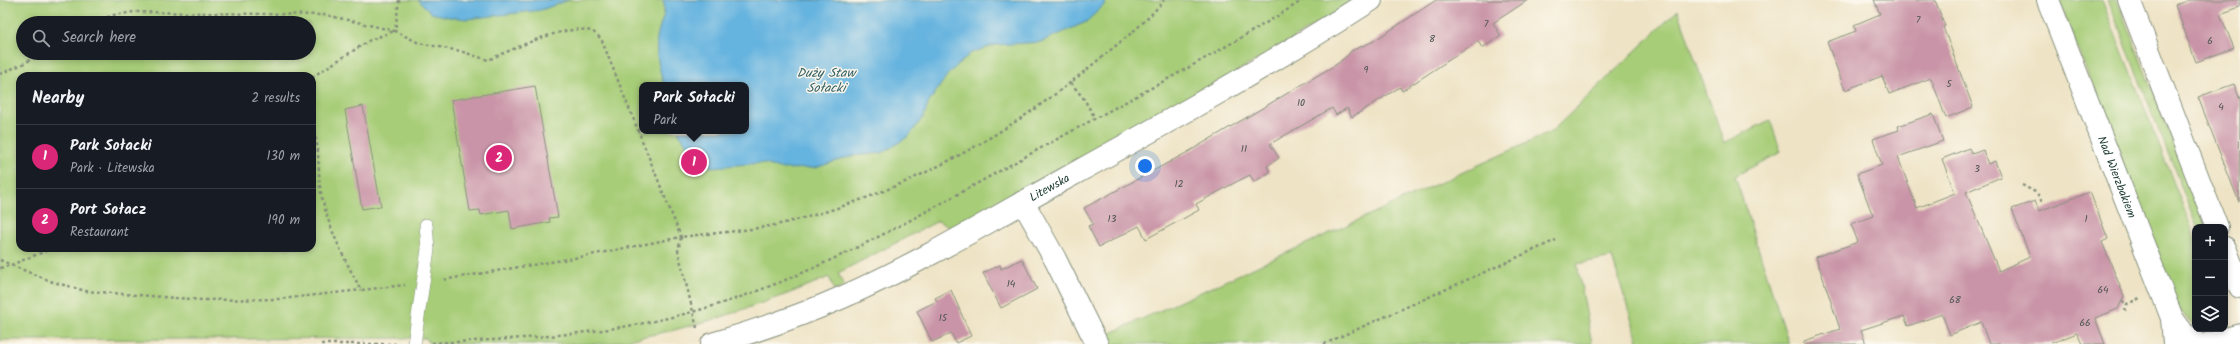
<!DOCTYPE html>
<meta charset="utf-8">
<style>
body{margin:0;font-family:Kalam,sans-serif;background:#20242c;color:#f1f3f6}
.controls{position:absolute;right:12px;bottom:12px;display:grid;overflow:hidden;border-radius:8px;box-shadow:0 2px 6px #0003}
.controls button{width:36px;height:36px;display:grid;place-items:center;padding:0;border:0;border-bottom:1px solid #363941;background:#171b24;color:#f1f3f6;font:20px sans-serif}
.you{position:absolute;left:1145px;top:166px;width:14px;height:14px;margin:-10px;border:3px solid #fff;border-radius:50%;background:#1a73e8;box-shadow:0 0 0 6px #1a73e833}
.badge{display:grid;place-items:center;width:26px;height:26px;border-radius:50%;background:#db2777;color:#fff;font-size:13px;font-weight:700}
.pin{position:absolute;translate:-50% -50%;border:2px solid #fff;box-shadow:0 1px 4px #0006}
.popup{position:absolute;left:639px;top:82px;width:110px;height:52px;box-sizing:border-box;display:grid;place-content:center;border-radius:8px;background:#171b24;filter:drop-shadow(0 1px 3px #0005);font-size:13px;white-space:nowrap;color:#9ea1a6}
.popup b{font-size:15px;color:#f1f3f6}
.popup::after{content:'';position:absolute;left:50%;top:100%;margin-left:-8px;border:8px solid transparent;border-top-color:#171b24}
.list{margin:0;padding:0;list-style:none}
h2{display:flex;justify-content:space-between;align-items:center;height:52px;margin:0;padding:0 16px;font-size:17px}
h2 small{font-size:13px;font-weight:400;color:#9ea1a6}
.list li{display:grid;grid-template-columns:26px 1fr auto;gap:12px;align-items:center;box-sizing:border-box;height:64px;padding:0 16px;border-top:1px solid #363941}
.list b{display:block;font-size:15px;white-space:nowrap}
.list p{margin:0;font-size:13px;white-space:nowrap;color:#9ea1a6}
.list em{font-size:13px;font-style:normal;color:#9ea1a6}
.icon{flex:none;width:22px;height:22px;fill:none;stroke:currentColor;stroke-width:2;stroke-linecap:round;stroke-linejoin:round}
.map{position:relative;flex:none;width:2240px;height:344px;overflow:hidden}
.search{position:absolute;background:#171b24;box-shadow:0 2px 6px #0003;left:16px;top:16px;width:300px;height:44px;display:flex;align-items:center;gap:10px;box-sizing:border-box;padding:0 14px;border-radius:22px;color:#9ea1a6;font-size:15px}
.panel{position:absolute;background:#171b24;box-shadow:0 2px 6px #0003;left:16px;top:72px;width:300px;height:180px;border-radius:12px}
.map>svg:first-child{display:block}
.green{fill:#a7cd78;stroke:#638556;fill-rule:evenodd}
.water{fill:#65b3df;stroke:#42788a}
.building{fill:#c994a7}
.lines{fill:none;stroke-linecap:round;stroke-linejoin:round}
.lane-casing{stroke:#86907c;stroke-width:14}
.street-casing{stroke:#86907c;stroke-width:24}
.secondary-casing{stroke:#86907c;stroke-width:24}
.path{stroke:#86907c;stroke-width:2.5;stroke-dasharray:3 3;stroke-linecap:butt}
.lane{stroke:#fff;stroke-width:13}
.street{stroke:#fff;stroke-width:22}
.secondary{stroke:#fff;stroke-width:22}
.labels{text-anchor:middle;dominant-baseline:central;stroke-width:3;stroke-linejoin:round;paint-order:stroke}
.number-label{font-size:10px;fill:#4a5351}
.street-label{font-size:12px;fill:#1f3d34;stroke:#fbf7ec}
.water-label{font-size:13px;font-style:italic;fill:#346067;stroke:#fbf7ec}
</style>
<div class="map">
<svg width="2240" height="344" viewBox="0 0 2240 344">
<rect width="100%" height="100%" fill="#fbf7ec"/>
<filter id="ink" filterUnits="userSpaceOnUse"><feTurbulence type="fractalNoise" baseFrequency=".025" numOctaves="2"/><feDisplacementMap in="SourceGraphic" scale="8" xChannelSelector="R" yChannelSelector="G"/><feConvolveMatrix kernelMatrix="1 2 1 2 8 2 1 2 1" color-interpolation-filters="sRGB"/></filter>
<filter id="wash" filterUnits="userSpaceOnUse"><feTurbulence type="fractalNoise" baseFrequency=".012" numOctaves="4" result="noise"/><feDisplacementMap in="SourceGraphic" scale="16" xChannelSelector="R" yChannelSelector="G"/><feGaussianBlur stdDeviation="0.9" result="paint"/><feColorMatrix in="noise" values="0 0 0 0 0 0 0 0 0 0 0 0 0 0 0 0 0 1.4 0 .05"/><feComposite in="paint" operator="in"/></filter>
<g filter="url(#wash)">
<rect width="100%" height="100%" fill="#eee3c5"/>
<!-- green -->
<path class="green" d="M0,0H1356L1266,55L954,230L938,221L838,273L844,286L835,291L829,277L790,293L716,319L674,330L608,344H430L426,338H409L0,340ZM23,23H309V53H23ZM20,76H312V248H20ZM642,85H746V131H642Z
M2059,0H2102L2195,237V325L2179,310Z
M2108,0H2117L2206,227H2197Z
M1678,10L1724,143L1770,120L1781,152L1735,176L1789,344H1639L1612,257L1577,264L1592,344H1087L1551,132Z"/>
<!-- water -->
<path class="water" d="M418,0H569L541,10L467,19L449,17L431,13Z
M663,0H1105L1104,5L1086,22L1041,42L995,45L971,53L948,74L929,102L924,116L909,136L882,153L852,156L815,168L783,169L761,163L712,167L695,158L678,131H746V85H664C659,68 654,50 658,33C661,20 667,13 663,0Z"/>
<g id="blocks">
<!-- building -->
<path class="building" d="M1436,0H1528L1493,23L1501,36L1482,48L1478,41L1402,91L1400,87L1352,117L1347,108L1336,115L1332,108L1270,144L1279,158L1267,166L1270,172L1254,182L1250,175L1236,182L1196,204L1199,210L1146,239L1139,226L1099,247L1088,226L1093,224L1084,208L1188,152L1337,64L1348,55L1351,51L1374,41Z
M1874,0H1935L1945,26L1943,27L1973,107L1946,118L1931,78L1889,94L1882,76L1845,90L1827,42L1856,31L1854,25L1880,14Z
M2191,0H2240V7L2220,14L2234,48L2196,62L2175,5Z
M2234,84L2240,100L2239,202L2198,97Z
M535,86L558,217L549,218L550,222L512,229L509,210L481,215L480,210L470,211L451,100Z
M363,106L381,206L362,209L345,110Z
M1933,114L1943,141L1898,157L1917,208L1955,193L1942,159L1969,148L1972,154L1983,150L1988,164L1995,161L2001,177L1966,192L1999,271L2030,257L2012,209L2035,201L2039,211L2090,192L2108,239L2102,242L2124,296L2118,309L2095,318L2105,344H2082L2077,333L2049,344H1989L1981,322L1950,335L1942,314L1908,326L1904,316L1861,330L1866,344H1804V341L1840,329L1816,257L1858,242L1851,224L1873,216L1857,174L1882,165L1873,139L1899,130L1898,126Z
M1022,259L1037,289L1001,308L983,273L1000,265L1001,269Z
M951,290L971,336L956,343L951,333L932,342L917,311L937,301L935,298Z"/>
</g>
</g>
<g filter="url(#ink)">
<use href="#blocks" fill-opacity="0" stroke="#86907c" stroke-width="1"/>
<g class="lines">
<!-- lane casing -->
<g class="lane-casing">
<path id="lane" d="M414,344L428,249L426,225"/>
</g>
<!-- street casing -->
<g class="street-casing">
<g id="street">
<path d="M1023,202L1055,259L1097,344"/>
<path d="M2172,318L2174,344"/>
<path id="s1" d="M712,344C757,331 800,316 843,297C918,264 989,221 1061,181C1166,123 1270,65 1371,0"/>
<path d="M2207,344L2240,335"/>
</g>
</g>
<!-- secondary casing -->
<g class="secondary-casing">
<g id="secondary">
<path id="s2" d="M2048,0L2172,318L2183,333L2199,344"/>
<path d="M2129,0L2217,227"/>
<path d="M2225,248L2240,287"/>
</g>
</g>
<!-- path -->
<path class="path" d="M399,0L395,31L419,43L460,51L488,60C512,50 569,21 593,32C597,34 600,38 602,41L681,237L580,257L442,280
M90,23L114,15L134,12L326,15L395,31
M0,74L25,63L41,53
M312,77L370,40L394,31
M1071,83L1084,99L1095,118
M312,126C321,147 317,171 321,193C328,228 344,258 361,290L405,285
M2022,185L2037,193L2042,202
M0,260L11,265L53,248
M0,268L11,265L53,282L86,291L202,300L281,299L361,290
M2122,301L2127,304
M2125,311L2127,304L2140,298
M697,328L678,251L681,237C713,233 747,231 780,224C896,197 1006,138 1097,61C1120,42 1146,23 1164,0
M432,343C519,339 607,335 692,312C817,278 928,210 1041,148C1128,100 1218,54 1303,0
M321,344H397
M1324,344L1556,240"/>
<!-- lane -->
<use href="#lane" class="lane"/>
<!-- street -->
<use href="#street" class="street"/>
<!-- secondary -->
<use href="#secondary" class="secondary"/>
</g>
</g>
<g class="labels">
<!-- number labels -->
<g class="number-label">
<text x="1918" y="20">7</text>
<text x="1486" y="24">7</text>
<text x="1432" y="39">8</text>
<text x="2210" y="41">6</text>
<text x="1366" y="70">9</text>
<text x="1949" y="84">5</text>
<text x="1301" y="103">10</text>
<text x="2221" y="107">4</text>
<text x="1244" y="149">11</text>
<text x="1977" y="169">3</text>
<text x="1179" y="184">12</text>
<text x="1112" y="219">13</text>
<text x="2086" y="219">1</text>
<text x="1011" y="284">14</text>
<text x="2103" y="290">64</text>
<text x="1955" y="300">68</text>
<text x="943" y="318">15</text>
<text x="2085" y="323">66</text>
</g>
<!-- street labels -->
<g class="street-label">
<text stroke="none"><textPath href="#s2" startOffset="190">Nad Wierzbakiem</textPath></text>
<text stroke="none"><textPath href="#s1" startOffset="373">Litewska</textPath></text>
</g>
<!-- water labels -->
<g class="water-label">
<text x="826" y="73">Duży Staw<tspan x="826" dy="15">Sołacki</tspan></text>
</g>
</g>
</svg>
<div class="controls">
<button>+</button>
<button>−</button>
<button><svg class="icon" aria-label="layers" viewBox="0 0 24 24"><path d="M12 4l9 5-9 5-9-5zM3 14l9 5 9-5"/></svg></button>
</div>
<div class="you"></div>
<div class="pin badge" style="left:694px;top:162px">1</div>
<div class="popup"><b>Park Sołacki</b>Park</div>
<div class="pin badge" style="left:499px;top:158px">2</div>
<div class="search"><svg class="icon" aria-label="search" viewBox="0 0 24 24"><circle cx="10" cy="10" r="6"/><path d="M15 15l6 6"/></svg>Search here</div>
<section class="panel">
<h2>Nearby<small>2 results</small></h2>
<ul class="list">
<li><span class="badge">1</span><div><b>Park Sołacki</b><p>Park · Litewska</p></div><em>130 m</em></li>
<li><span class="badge">2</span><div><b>Port Sołacz</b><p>Restaurant</p></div><em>190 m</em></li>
</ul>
</section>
</div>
